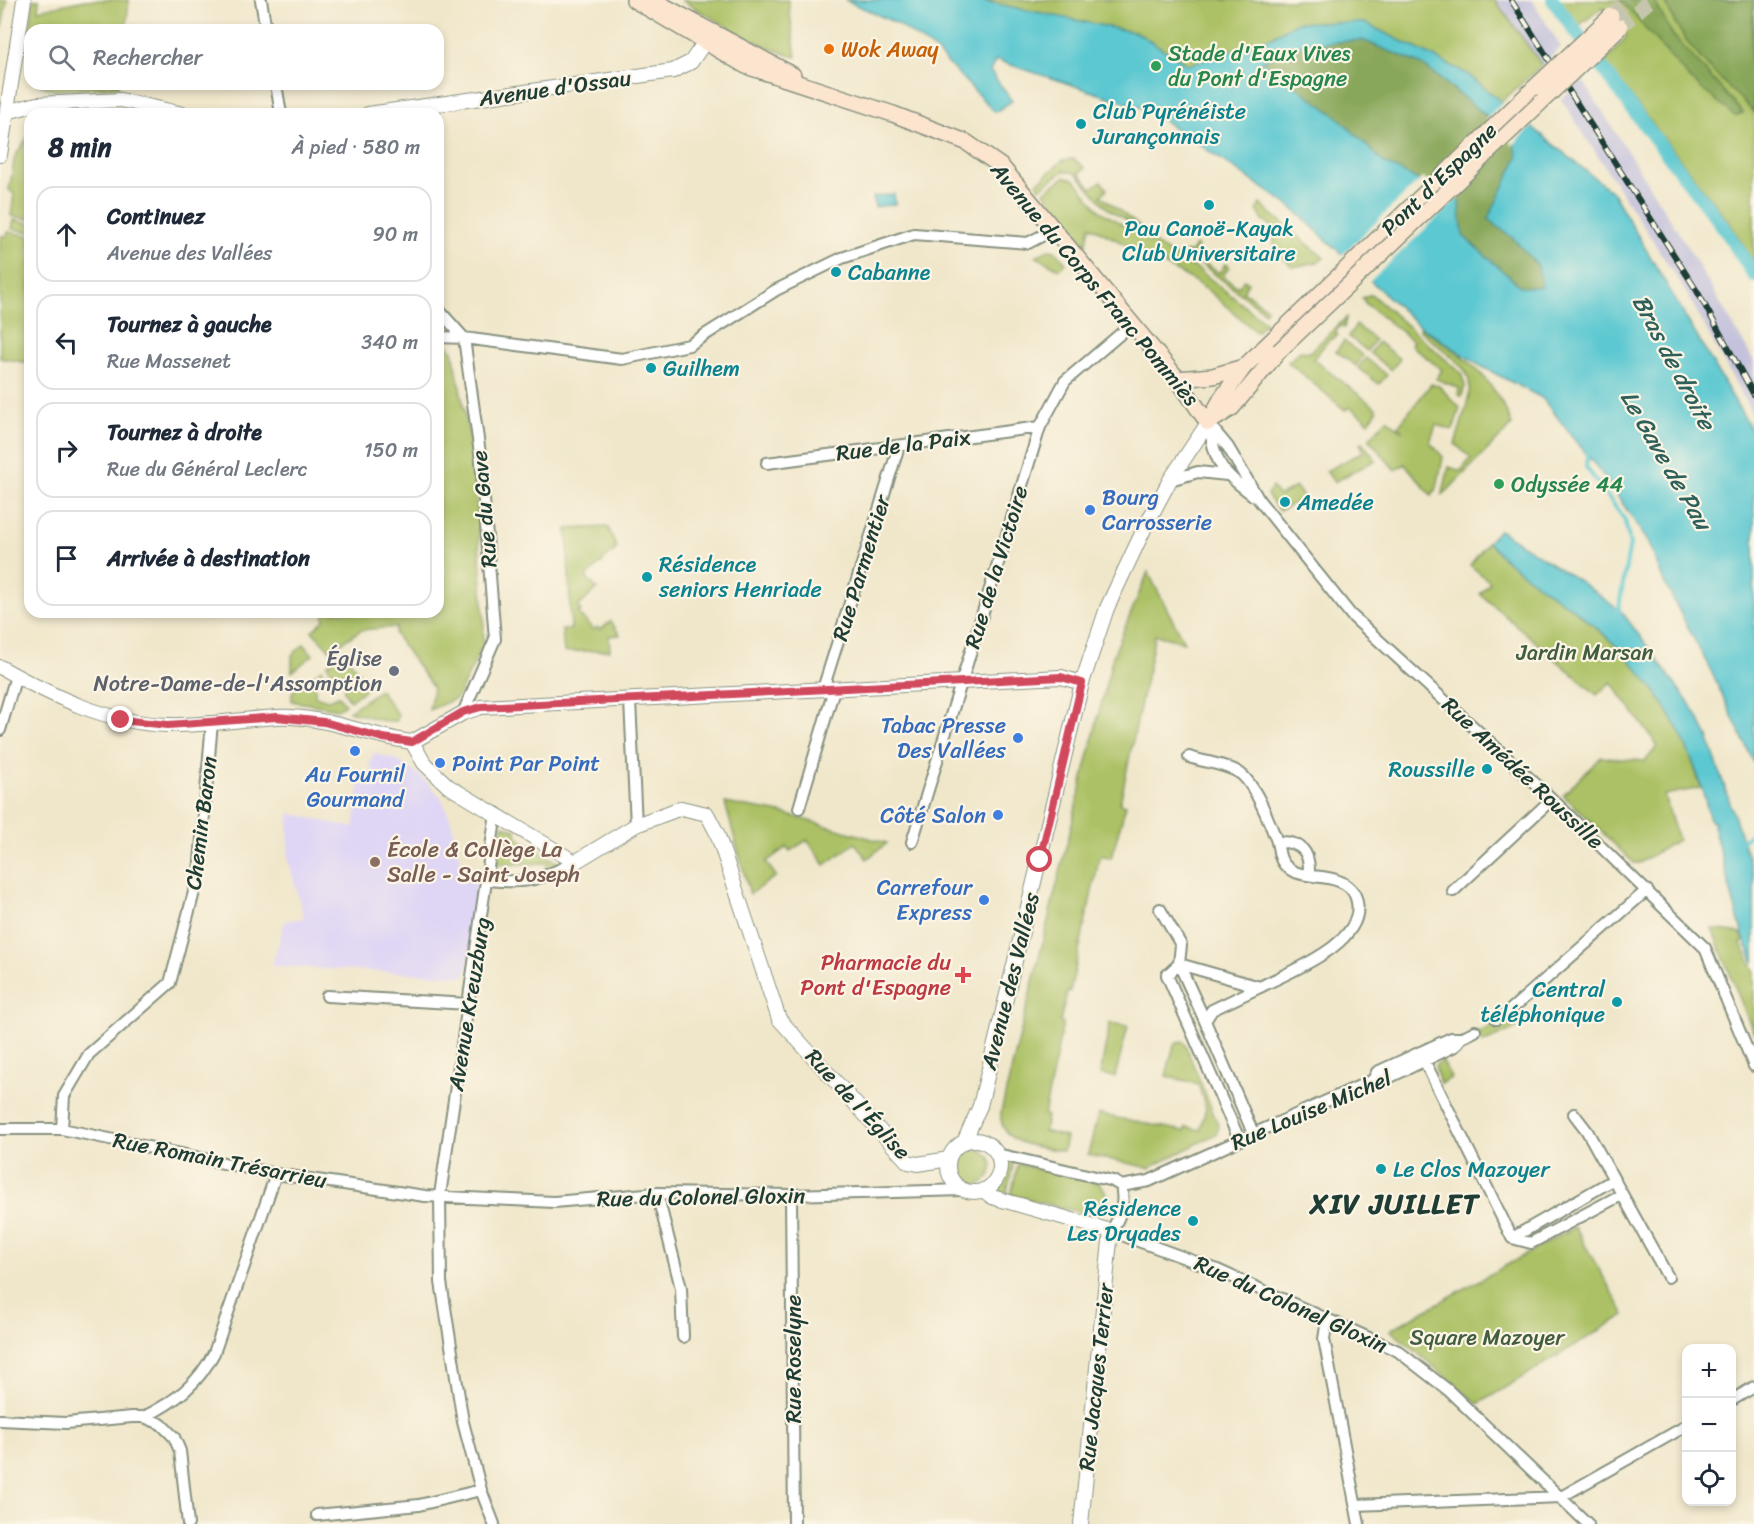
<!DOCTYPE html>
<html lang="fr">
<meta charset="utf-8">
<style>
body{margin:0;font-family:Sriracha,sans-serif;background:#f6f6f7;color:#1f2937}
.controls{position:absolute;right:18px;bottom:18px;display:grid;overflow:hidden;border-radius:12px;box-shadow:0 3px 9px #0003}
.controls button{width:54px;height:54px;display:grid;place-items:center;padding:0;border:0;border-bottom:2px solid #e0e1e3;background:#fff;color:#1f2937;font:30px sans-serif}
.stop{position:absolute;width:18px;height:18px;margin:-14px;border:4px solid #d1495b;border-radius:50%;background:#fff}
.stop.end{background:#d1495b;border-color:#fff;box-shadow:0 2px 6px #0008}
.list{margin:0;padding:0;list-style:none}
h2{display:flex;justify-content:space-between;align-items:center;height:78px;margin:0;padding:0 24px;font-size:26px}
h2 small{font-size:20px;font-weight:400;color:#747a83}
.list li{display:grid;grid-template-columns:39px 1fr auto;gap:18px;align-items:center;box-sizing:border-box;height:96px;margin:0 12px 12px;padding:0 12px;border:2px solid #e0e1e3;border-radius:18px}
.list b{display:block;font-size:22px;white-space:nowrap}
.list p{margin:0;font-size:20px;white-space:nowrap;color:#747a83}
.list em{font-size:20px;font-style:normal;color:#747a83}
.icon{flex:none;width:33px;height:33px;fill:none;stroke:currentColor;stroke-width:2;stroke-linecap:round;stroke-linejoin:round}
.map{position:relative;flex:none;width:1754px;height:1524px;overflow:hidden}
.search{position:absolute;background:#fff;box-shadow:0 3px 9px #0003;left:24px;top:24px;width:420px;height:66px;display:flex;align-items:center;gap:15px;box-sizing:border-box;padding:0 21px;border-radius:18px;color:#747a83;font-size:22px}
.panel{position:absolute;background:#fff;box-shadow:0 3px 9px #0003;left:24px;top:108px;width:420px;height:510px;border-radius:18px}
.map>svg:first-child{display:block}
.built{fill:#dfd5f5}
.industrial{fill:#c3c1db}
.green{fill:#acc165;stroke:#667f4c;stroke-width:1.5}
.forest{fill:#89a75a;stroke:#547247;stroke-width:1.5}
.water{fill:#5bc8d1;stroke:#3d8282;stroke-width:1.5;fill-rule:evenodd}
.pier{fill:#f0e7cb}
.lines{fill:none;stroke-linecap:round;stroke-linejoin:round}
.stream{stroke:#5bc8d1;stroke-width:4}
.canal{stroke:#5bc8d1;stroke-width:14}
.secondary-tunnel{stroke:#c6c5ad;stroke-width:15;stroke-dasharray:15 8;stroke-linecap:butt}
.minor-casing{stroke:#889280;stroke-width:14}
.tertiary-casing{stroke:#889280;stroke-width:16}
.secondary-casing{stroke:#889280;stroke-width:18}
.minor{stroke:#fff;stroke-width:10}
.tertiary{stroke:#fff;stroke-width:14}
.secondary{stroke:#fce5cf;stroke-width:15}
.rail-casing{stroke:#1f3d34;stroke-width:6}
.rail{stroke:#fcf5e5;stroke-width:4;stroke-dasharray:11;stroke-linecap:butt}
.secondary-bridge-casing{stroke:#889280;stroke-width:18;stroke-linecap:butt}
.secondary-bridge{stroke:#fce5cf;stroke-width:15}
.route{stroke:#d1495b;stroke-width:8}
.food-dot{fill:#e8710a;stroke:#fcf5e5;stroke-width:2}
.leisure-dot{fill:#2e9e5b;stroke:#fcf5e5;stroke-width:2}
.culture-dot{fill:#0f9aa8;stroke:#fcf5e5;stroke-width:2}
.shop-dot{fill:#3f7fe0;stroke:#fcf5e5;stroke-width:2}
.worship-dot{fill:#6b7280;stroke:#fcf5e5;stroke-width:2}
.education-dot{fill:#8d6e63;stroke:#fcf5e5;stroke-width:2}
.health-dot{fill:#e0444e;stroke:#fcf5e5;stroke-width:2}
.labels{text-anchor:middle;dominant-baseline:central;stroke-width:4.5;stroke-linejoin:round;paint-order:stroke}
.food-label{font-size:22px;fill:#c56008;stroke:#fcf5e5;text-anchor:start}
.leisure-label{font-size:22px;fill:#27864d;stroke:#fcf5e5;text-anchor:start}
.street-label{font-size:22px;fill:#1f3d34;stroke:#fcf5e5}
.culture-label{font-size:22px;fill:#0d838f;stroke:#fcf5e5;text-anchor:start}
.shop-label{font-size:22px;fill:#366cbe;stroke:#fcf5e5;text-anchor:end}
.park-label{font-size:22px;fill:#425e40;stroke:#fcf5e5}
.worship-label{font-size:22px;fill:#5b616d;stroke:#fcf5e5;text-anchor:end}
.education-label{font-size:22px;fill:#785e54;stroke:#fcf5e5;text-anchor:start}
.health-label{font-size:22px;fill:#be3a42;stroke:#fcf5e5;text-anchor:end}
.water-label{font-size:24px;font-style:italic;fill:#2e605b;stroke:#fcf5e5}
.district-label{font-size:28px;font-weight:bold;letter-spacing:1.5px;fill:#1f3d34;stroke:#fcf5e5}
</style>
<div class="map">
<svg width="1754" height="1524" viewBox="0 0 1754 1524">
<rect width="100%" height="100%" fill="#fcf5e5"/>
<filter id="ink" filterUnits="userSpaceOnUse"><feTurbulence type="fractalNoise" baseFrequency=".0167" numOctaves="2"/><feDisplacementMap in="SourceGraphic" scale="12" xChannelSelector="R" yChannelSelector="G"/><feConvolveMatrix kernelMatrix="1 2 1 2 8 2 1 2 1" color-interpolation-filters="sRGB"/></filter>
<filter id="wash" filterUnits="userSpaceOnUse"><feTurbulence type="fractalNoise" baseFrequency=".008" numOctaves="4" result="noise"/><feDisplacementMap in="SourceGraphic" scale="24" xChannelSelector="R" yChannelSelector="G"/><feGaussianBlur stdDeviation="1.35" result="paint"/><feColorMatrix in="noise" values="0 0 0 0 0 0 0 0 0 0 0 0 0 0 0 0 0 1.4 0 .05"/><feComposite in="paint" operator="in"/></filter>
<g filter="url(#wash)">
<rect width="100%" height="100%" fill="#f0e7cb"/>
<!-- built -->
<path class="built" d="M373,753L397,760L421,776L441,797L451,821L461,865L475,883L479,897L477,918L465,976L272,966L285,921L304,918L288,859L289,813L354,828L359,785H367L373,768L369,766Z"/>
<!-- industrial -->
<path class="industrial" d="M1495,0H1532L1561,47L1542,65Z
M1582,79L1687,246L1754,361V417L1686,292L1561,99Z"/>
<!-- green -->
<path class="green" d="M0,0H7L0,38Z
M33,0H39L38,10L85,0H129L126,30L82,28L53,21L52,23L40,21L39,30H30Z
M681,0H788L796,57C757,47 718,20 681,0Z
M979,0H1495L1542,65L1501,102L1466,73L1297,22L1272,37L1188,65L1137,33Z
M1560,0H1754V263L1731,225L1605,63L1627,36L1603,7L1577,27Z
M37,84H119L118,87L53,90Z
M30,134V219L11,216L14,194L9,190L15,156Z
M1074,159L1085,168L1079,173L1092,188L1101,181L1107,189L1101,196L1152,236L1108,209L1076,173L1064,171L1040,188L1037,183L1063,160Z
M1064,177L1075,180L1100,211L1199,270L1266,323L1256,332L1210,292L1189,278L1090,226L1086,245L1044,192Z
M1260,204L1324,258L1318,262L1293,267L1275,251L1273,227L1263,221L1257,210Z
M14,220L30,223V232L12,229Z
M8,232L30,236V363L0,358V236H7Z
M1195,245L1198,247L1193,256L1219,273L1225,264L1229,267L1223,276L1238,287L1244,280L1248,283L1243,291L1267,308L1265,312L1185,252H1191Z
M1049,250L1056,251L1066,263L1059,269L1035,256Z
M1371,294L1461,373L1465,386L1462,396L1458,395L1459,388L1436,379L1442,370L1411,345L1413,341L1366,304L1362,298Z
M1346,318L1344,328L1340,326L1335,333L1338,335L1328,341L1313,359L1376,408L1377,411L1369,422L1350,407L1345,410L1288,362L1300,351L1310,352Z
M1356,325L1375,340L1367,351L1348,336Z
M1420,327C1464,357 1492,373 1512,425L1442,496L1449,467L1461,471L1471,458L1455,444C1478,369 1479,379 1419,330Z
M443,341L453,351L474,461L484,619L483,645L457,698L429,710L433,688L395,634L396,627L361,630L330,650L312,631L324,620V612H438V342Z
M1344,341L1363,356L1356,366L1336,351Z
M1378,342L1400,359L1391,370L1370,353Z
M1366,358L1387,375L1379,384L1358,368Z
M1431,384L1439,386L1460,408L1453,430L1436,425L1430,442L1443,457L1437,488L1431,495L1405,464L1395,470L1369,439L1387,419L1403,432L1398,426Z
M1362,442L1376,460L1334,482L1326,471L1364,451L1360,443Z
M1272,487L1279,496L1296,487L1304,498L1279,511L1267,495Z
M608,527L617,548L586,577L597,589L578,607L581,611L578,613L594,630L597,627L600,630L611,621L620,635L609,636L610,650L564,652L562,630L571,629L567,529Z
M1488,542C1510,567 1539,584 1566,604C1633,654 1678,707 1701,788L1664,795L1678,840L1639,863H1634L1563,795L1601,757L1645,761L1658,746L1611,682L1597,695L1480,594L1490,582L1470,565Z
M1148,572L1184,642L1155,635L1120,803L1126,805L1111,858L1100,855L1070,992H1067L1060,1022L1063,1023L1044,1115L1047,1116L1044,1131L1066,1137L1063,1151C1039,1147 998,1146 1001,1112L1113,656Z
M304,644L313,655L292,672V655Z
M344,652L368,687L350,701L344,691L346,675L331,671L327,665Z
M322,669L324,672L315,684V696L328,700L339,696L345,704L338,709L292,701V692Z
M380,690L398,715L397,721H384L349,711Z
M725,803L781,813L887,843L867,859L855,843L825,865L807,840L790,851L787,847L766,862L776,876L750,894Z
M503,825L516,830L517,837L560,864L548,870L547,863L496,865Z
M1712,929L1741,933L1744,941L1741,943L1754,970V1034Z
M1513,1019L1518,1027L1483,1043L1478,1033L1499,1022L1505,1023Z
M1110,1023L1128,1026L1115,1077L1100,1074Z
M1181,1041L1184,1042L1219,1127L1216,1134L1150,1168L1088,1155L1098,1114L1184,1131L1186,1127L1200,1130L1206,1108L1198,1084L1166,1076L1174,1045Z
M1442,1060L1451,1078L1440,1084L1435,1066Z
M956 1167a18 18 0 1 1 36 0a18 18 0 1 1-36 0Z
M1009,1160L1014,1161L1006,1196L995,1192L1002,1182Z
M1018,1164L1100,1183L1108,1196L1106,1207L1095,1216L1011,1195Z
M1575,1227L1625,1315L1478,1404L1390,1330Z"/>
<!-- forest -->
<path class="forest" d="M1620,0H1654L1672,34L1743,113L1735,116L1692,81Z
M1665,0H1754L1751,52L1754,112C1722,80 1679,44 1665,0Z
M1362,40L1423,65L1512,137L1518,156L1489,219L1513,238L1538,266L1542,288L1521,287L1463,236L1459,200L1384,163L1339,118L1260,61L1307,44Z"/>
<!-- water -->
<path class="water" d="M845,0H979L1138,33L1188,65L1272,37L1297,22L1365,23L1466,73L1613,193L1754,434V763L1711,671L1663,580L1649,543L1607,480L1542,398L1479,365L1418,325L1291,207L1148,110L996,60L990,71L1012,101L995,112L936,51L896,23ZM1362,40L1423,65L1512,136L1518,157L1488,219L1513,238L1538,266L1542,287H1521L1463,236L1459,200L1384,163L1339,118L1261,61L1307,44Z
M894,194L895,204L875,207L873,197Z
M1499,530L1578,580L1622,612L1694,710L1708,737L1754,875V963L1743,936L1713,826L1715,823L1710,820C1692,735 1650,669 1581,615C1550,591 1514,572 1488,542Z"/>
<!-- pier -->
<path class="pier" d="M1505,100L1534,125L1512,146L1510,138L1485,119Z
M1422,178L1459,197L1368,283L1340,257Z"/>
<g class="lines">
<!-- stream -->
<path class="stream" d="M1588,449L1586,467L1625,520L1630,544L1618,613
M1739,844L1754,831"/>
<!-- canal -->
<path class="canal" d="M1553,0L1630,106L1725,229L1754,275"/>
</g>
</g>
<g filter="url(#ink)">
<g class="lines">
<!-- secondary-tunnel -->
<path class="secondary-tunnel" d="M1611,16L1628,0
M1620,27L1650,0"/>
<!-- minor casing -->
<g class="minor-casing">
<path id="minor" d="M261,0L266,30
M276,84L281,114
M438,309L464,338L481,461L495,639L463,713
M438,337L464,338L622,359L689,345L776,290L842,258L914,234L1028,243L1053,230
M1208,423L1228,447L1259,500L1351,615L1552,799L1705,948L1754,1066
M1209,425C1216,466 1221,471 1254,496
M767,463L1040,427
M1170,480L1198,472L1227,475
M823,689L899,446
M630,701L636,825
M0,730L16,676
M1189,757C1204,762 1225,764 1238,772C1254,781 1269,821 1276,839C1279,846 1278,854 1282,861C1292,879 1319,874 1336,880C1348,884 1355,890 1357,902C1365,944 1290,971 1260,987
M799,808L834,689
M912,842L1040,427L1065,381L1132,324
M1277,842C1301,841 1310,851 1309,874
M488,880C528,884 540,880 575,862
M1453,891L1552,799
M1160,909L1181,945L1179,964L1205,1021
M327,996L469,1004
M1496,1019L1507,1013L1647,890
M1420,1052L1512,1238L1531,1243L1621,1195
M1373,1080L1377,1072L1451,1038H1461
M1574,1114L1587,1131L1668,1277
M0,1129H62L276,1174L425,1196L554,1202L657,1193L791,1195L963,1190
M62,1129L64,1096L89,1054L170,983L199,873L212,722
M1239,1139L1167,975L1179,964L1260,987L1212,1010L1205,1021L1253,1133
M997,1154L1113,1181L1121,1186C1125,1203 1121,1216 1111,1231L1215,1269L1398,1351L1448,1390L1588,1524
M1121,1186L1149,1181L1373,1080H1384L1455,1046L1461,1038L1475,1031
M657,1193L681,1288L683,1337
M791,1195L794,1524
M1512,1238L1613,1180
M1327,1320L1324,1339L1359,1524
M1732,1400L1754,1387
M144,1417C176,1401 198,1384 214,1353L276,1174
M0,1420L66,1423L132,1417H144L161,1424L174,1437L180,1451L188,1524
M1356,1505L1561,1497L1686,1426
M317,1515L419,1505L481,1490
M494,1524L481,1490L463,1422L441,1282L440,1195L496,813"/>
</g>
<!-- tertiary casing -->
<g class="tertiary-casing">
<path id="tertiary" d="M7,112L37,104L121,100L183,114
M368,114L673,71L691,62L704,43L716,42
M0,155L24,0
M0,667C52,696 107,723 167,725C204,726 241,719 277,717C323,715 368,736 412,742
M412,742L424,763L448,786L575,862L636,825L681,808L707,814L717,833L779,1019L908,1162L918,1164L949,1159
M412,742L463,713L481,707L1061,677L1082,683
M948 1166a26 26 0 1 1 52 0a26 26 0 1 1-52 0Z
M964,1142L980,1106L1082,683L1107,608L1145,527L1170,480L1208,423
M983,1190L992,1197L1111,1231L1081,1524"/>
</g>
<!-- secondary casing -->
<g class="secondary-casing">
<path id="secondary" d="M634,0L746,66L893,114L966,142L1002,167L1173,373L1208,423
M653,0L793,75
M1177,379L1213,376L1244,367
M1208,423L1221,399L1244,367L1534,88
M1208,423L1232,408L1279,351"/>
</g>
<!-- minor -->
<use href="#minor" class="minor"/>
<!-- tertiary -->
<use href="#tertiary" class="tertiary"/>
<!-- secondary -->
<use href="#secondary" class="secondary"/>
<!-- rail casing -->
<g class="rail-casing">
<path id="rail" d="M1511,0L1697,291L1754,395"/>
</g>
<!-- rail -->
<use href="#rail" class="rail"/>
<!-- secondary-bridge casing -->
<g class="secondary-bridge-casing">
<path id="secondary-bridge" d="M1534,88L1611,16
M1279,351L1620,27"/>
</g>
<!-- secondary-bridge -->
<use href="#secondary-bridge" class="secondary-bridge"/>
</g>
</g>
<g class="lines" filter="url(#ink)">
<!-- route -->
<path class="route" d="M121,720L168,725L277,717L324,722L383,738L412,742L463,712L481,707L1061,677L1082,683L1040,860"/>
</g>
<!-- markers -->
<circle class="food-dot" cx="829" cy="49" r="6"/>
<g class="leisure-dot">
<circle cx="1156" cy="66" r="6"/>
<circle cx="1499" cy="484" r="6"/>
</g>
<g class="culture-dot">
<circle cx="1081" cy="124" r="6"/>
<circle cx="1209" cy="205" r="6"/>
<circle cx="836" cy="272" r="6"/>
<circle cx="651" cy="368" r="6"/>
<circle cx="1285" cy="502" r="6"/>
<circle cx="647" cy="577" r="6"/>
<circle cx="1487" cy="769" r="6"/>
<circle cx="1617" cy="1002" r="6"/>
<circle cx="1381" cy="1169" r="6"/>
<circle cx="1193" cy="1221" r="6"/>
</g>
<g class="shop-dot">
<circle cx="1090" cy="510" r="6"/>
<circle cx="1018" cy="738" r="6"/>
<circle cx="355" cy="751" r="6"/>
<circle cx="440" cy="763" r="6"/>
<circle cx="998" cy="815" r="6"/>
<circle cx="984" cy="900" r="6"/>
</g>
<circle class="worship-dot" cx="394" cy="671" r="6"/>
<circle class="education-dot" cx="375" cy="862" r="6"/>
<path class="health-dot" d="M960 966h6v6h6v6h-6v6h-6v-6h-6v-6h6z"/>
<g class="labels">
<!-- food labels -->
<g class="food-label">
<text x="841" y="49">Wok Away</text>
</g>
<!-- leisure labels -->
<g class="leisure-label">
<text x="1168" y="53">Stade d'Eaux Vives<tspan x="1168" dy="25">du Pont d'Espagne</tspan></text>
<text x="1511" y="484">Odyssée 44</text>
</g>
<!-- street labels -->
<g class="street-label">
<text transform="translate(555 88) rotate(-8)">Avenue d'Ossau</text>
<text transform="translate(1439 179) rotate(-44)">Pont d'Espagne</text>
<text transform="translate(1095 284) rotate(50)">Avenue du Corps Franc Pommiès</text>
<text transform="translate(903 445) rotate(-7)">Rue de la Paix</text>
<text transform="translate(484 509) rotate(-95)">Rue du Gave</text>
<text transform="translate(996 567) rotate(-73)">Rue de la Victoire</text>
<text transform="translate(861 568) rotate(-73)">Rue Parmentier</text>
<text transform="translate(1523 773) rotate(43)">Rue Amédée Roussille</text>
<text transform="translate(201 823) rotate(-83)">Chemin Baron</text>
<text transform="translate(1010 981) rotate(-76)">Avenue des Vallées</text>
<text transform="translate(469 1004) rotate(-81)">Avenue Kreuzburg</text>
<text transform="translate(858 1104) rotate(47)">Rue de l'Église</text>
<text transform="translate(1311 1110) rotate(-23)">Rue Louise Michel</text>
<text transform="translate(220 1160) rotate(11)">Rue Romain Trésarrieu</text>
<text transform="translate(701 1197) rotate(-1)">Rue du Colonel Gloxin</text>
<text transform="translate(1291 1304) rotate(24)">Rue du Colonel Gloxin</text>
<text transform="translate(793 1359) rotate(-90)">Rue Roselyne</text>
<text transform="translate(1096 1377) rotate(-84)">Rue Jacques Terrier</text>
</g>
<!-- culture labels -->
<g class="culture-label">
<text x="1093" y="111">Club Pyrénéiste<tspan x="1093" dy="25">Jurançonnais</tspan></text>
<text x="1209" y="228" text-anchor="middle">Pau Canoë-Kayak<tspan x="1209" dy="25">Club Universitaire</tspan></text>
<text x="848" y="272">Cabanne</text>
<text x="663" y="368">Guilhem</text>
<text x="1297" y="502">Amedée</text>
<text x="659" y="564">Résidence<tspan x="659" dy="25">seniors Henriade</tspan></text>
<text x="1475" y="769" text-anchor="end">Roussille</text>
<text x="1605" y="989" text-anchor="end">Central<tspan x="1605" dy="25">téléphonique</tspan></text>
<text x="1393" y="1169">Le Clos Mazoyer</text>
<text x="1181" y="1208" text-anchor="end">Résidence<tspan x="1181" dy="25">Les Dryades</tspan></text>
</g>
<!-- shop labels -->
<g class="shop-label">
<text x="1102" y="497" text-anchor="start">Bourg<tspan x="1102" dy="25">Carrosserie</tspan></text>
<text x="1006" y="725">Tabac Presse<tspan x="1006" dy="25">Des Vallées</tspan></text>
<text x="452" y="763" text-anchor="start">Point Par Point</text>
<text x="355" y="774" text-anchor="middle">Au Fournil<tspan x="355" dy="25">Gourmand</tspan></text>
<text x="986" y="815">Côté Salon</text>
<text x="972" y="887">Carrefour<tspan x="972" dy="25">Express</tspan></text>
</g>
<!-- park labels -->
<g class="park-label">
<text x="1585" y="652">Jardin Marsan</text>
<text x="1487" y="1337">Square Mazoyer</text>
</g>
<!-- worship labels -->
<g class="worship-label">
<text x="382" y="658">Église<tspan x="382" dy="25">Notre-Dame-de-l'Assomption</tspan></text>
</g>
<!-- education labels -->
<g class="education-label">
<text x="387" y="849">École &amp; Collège La<tspan x="387" dy="25">Salle - Saint Joseph</tspan></text>
</g>
<!-- health labels -->
<g class="health-label">
<text x="951" y="962">Pharmacie du<tspan x="951" dy="25">Pont d'Espagne</tspan></text>
</g>
<!-- water labels -->
<g class="water-label">
<text transform="translate(1674 362) rotate(62)">Bras de droite</text>
<text transform="translate(1666 460) rotate(60)">Le Gave de Pau</text>
</g>
<!-- district labels -->
<g class="district-label">
<text x="1395" y="1203">XIV JUILLET</text>
</g>
</g>
</svg>
<div class="controls">
<button>+</button>
<button>−</button>
<button><svg class="icon" aria-label="locate" viewBox="0 0 24 24"><circle cx="12" cy="12" r="6"/><path d="M12 2v4M12 18v4M2 12h4M18 12h4"/></svg></button>
</div>
<div class="stop" style="left:1040px;top:860px"></div>
<div class="stop end" style="left:121px;top:720px"></div>
<div class="search"><svg class="icon" aria-label="search" viewBox="0 0 24 24"><circle cx="10" cy="10" r="6"/><path d="M15 15l6 6"/></svg>Rechercher</div>
<section class="panel">
<h2>8 min<small>À pied · 580 m</small></h2>
<ul class="list">
<li><svg class="icon" aria-label="ahead" viewBox="0 0 24 24"><path d="M12 20V5M6 11l6-6 6 6"/></svg><div><b>Continuez</b><p>Avenue des Vallées</p></div><em>90 m</em></li>
<li><svg class="icon" aria-label="left" viewBox="0 0 24 24"><path d="M17 20v-9H6M10 6l-5 5 5 5"/></svg><div><b>Tournez à gauche</b><p>Rue Massenet</p></div><em>340 m</em></li>
<li><svg class="icon" aria-label="right" viewBox="0 0 24 24"><path d="M7 20v-9h11M14 6l5 5-5 5"/></svg><div><b>Tournez à droite</b><p>Rue du Général Leclerc</p></div><em>150 m</em></li>
<li><svg class="icon" aria-label="arrive" viewBox="0 0 24 24"><path d="M6 21V4h12l-3 4 3 4H6"/></svg><div><b>Arrivée à destination</b></div></li>
</ul>
</section>
</div>
